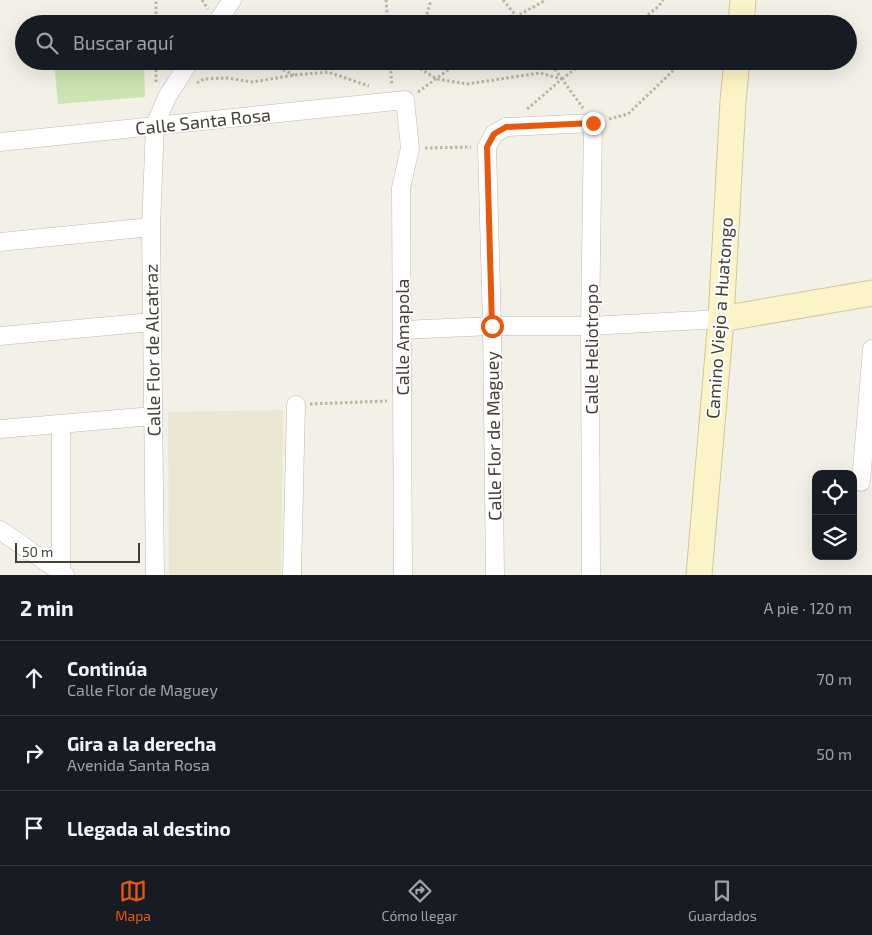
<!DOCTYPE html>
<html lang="es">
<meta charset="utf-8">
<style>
body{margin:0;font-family:"Exo 2",sans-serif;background:#20242c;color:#f1f3f6}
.controls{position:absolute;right:15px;bottom:15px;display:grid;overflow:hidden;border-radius:10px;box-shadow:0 5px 20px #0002}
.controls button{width:45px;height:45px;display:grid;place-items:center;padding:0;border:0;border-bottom:1px solid #363941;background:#171b24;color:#f1f3f6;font:25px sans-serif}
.scale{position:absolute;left:15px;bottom:12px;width:125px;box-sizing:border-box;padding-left:5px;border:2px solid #454036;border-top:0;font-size:14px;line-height:18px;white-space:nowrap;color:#454036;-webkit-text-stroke:4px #fff;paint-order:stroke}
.stop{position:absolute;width:15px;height:15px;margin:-11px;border:4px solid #ea580c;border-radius:50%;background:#fff}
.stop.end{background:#ea580c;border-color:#fff;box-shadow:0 1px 5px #0008}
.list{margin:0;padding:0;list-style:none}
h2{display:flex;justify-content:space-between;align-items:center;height:65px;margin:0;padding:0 20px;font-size:21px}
h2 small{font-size:16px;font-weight:400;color:#9ea1a6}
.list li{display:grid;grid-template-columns:32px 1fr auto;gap:15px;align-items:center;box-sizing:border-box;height:75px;padding:0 20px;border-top:1px solid #363941}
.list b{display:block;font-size:19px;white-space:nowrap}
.list p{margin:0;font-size:16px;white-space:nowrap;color:#9ea1a6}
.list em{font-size:16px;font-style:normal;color:#9ea1a6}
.icon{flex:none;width:28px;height:28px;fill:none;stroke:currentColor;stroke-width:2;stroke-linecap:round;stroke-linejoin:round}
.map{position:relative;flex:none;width:872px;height:575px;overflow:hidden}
.search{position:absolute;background:#171b24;box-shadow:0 5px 20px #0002;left:15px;right:15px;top:15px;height:55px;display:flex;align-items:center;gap:12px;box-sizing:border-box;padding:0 18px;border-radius:28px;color:#9ea1a6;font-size:19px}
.sheet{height:290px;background:#171b24}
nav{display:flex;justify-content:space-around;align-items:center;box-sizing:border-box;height:70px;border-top:1px solid #363941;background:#171b24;font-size:14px;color:#9ea1a6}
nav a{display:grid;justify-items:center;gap:2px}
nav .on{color:#ea580c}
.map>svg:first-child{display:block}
.education{fill:#ebe6d1}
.pitch{fill:#cae5b1}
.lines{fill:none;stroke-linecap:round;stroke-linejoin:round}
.street-casing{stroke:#beb8aa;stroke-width:19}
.secondary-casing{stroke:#d1c698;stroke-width:27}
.path{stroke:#bfb59b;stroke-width:3;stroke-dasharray:2.5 2.5;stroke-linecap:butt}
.street{stroke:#fff;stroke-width:18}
.secondary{stroke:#fcf3c7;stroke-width:25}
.route{stroke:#ea580c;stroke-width:6}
.labels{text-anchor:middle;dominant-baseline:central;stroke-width:4;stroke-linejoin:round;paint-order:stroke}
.street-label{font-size:18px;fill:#454036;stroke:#fff}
</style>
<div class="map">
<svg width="872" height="575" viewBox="0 0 872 575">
<rect width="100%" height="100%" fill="#f3f0e7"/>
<!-- education -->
<path class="education" d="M283,410L281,575H169L168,412Z"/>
<!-- pitch -->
<path class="pitch" d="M54,61H144L145,97L58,104Z"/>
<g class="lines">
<!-- street casing -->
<g class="street-casing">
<path id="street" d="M216,24L232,0
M0,142L405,100L410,148L401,188L403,575
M0,242L151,227
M402,330L492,326H590L721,319
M0,336L152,322
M61,424V572
M0,429L153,416
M861,482L872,349
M0,530L65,575
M155,575L151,227L155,125L167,97L190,61
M292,575L296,405
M495,575L492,326L487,147L494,134L506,127L593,123L590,326L591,575"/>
</g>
<!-- secondary casing -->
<g class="secondary-casing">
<path id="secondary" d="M741,24L743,0
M721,319L872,293
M699,575L721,319L733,101L737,61"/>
</g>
<!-- path -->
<path class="path" d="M202,0L208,9
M386,0L388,24
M503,0L523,24
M156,24V0
M424,24L431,0
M508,24L517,16L546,0
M636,24L658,7L663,0
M265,61L294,75
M390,61L392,86
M415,61L416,66L437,79L467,84L540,73L562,79
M549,61L562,79
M562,79L586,61
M156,82V61
M197,83L204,79L226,78L253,82L294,75L328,72L369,86
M418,92L460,61
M527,109L562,79L583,108
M609,119L628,114L682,62
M425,148L471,147
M310,404L387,401"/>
<!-- street -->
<use href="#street" class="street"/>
<!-- secondary -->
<use href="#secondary" class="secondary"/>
</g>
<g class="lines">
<!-- route -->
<path class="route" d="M492,326L487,147L494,134L506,127L593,123"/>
</g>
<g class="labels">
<!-- street labels -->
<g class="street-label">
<text transform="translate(203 121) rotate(-6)">Calle Santa Rosa</text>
<text transform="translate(719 318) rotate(-86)">Camino Viejo a Huatongo</text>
<text transform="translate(402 337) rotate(-90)">Calle Amapola</text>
<text transform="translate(591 349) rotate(-90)">Calle Heliotropo</text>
<text transform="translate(152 350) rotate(-91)">Calle Flor de Alcatraz</text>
<text transform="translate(493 436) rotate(-91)">Calle Flor de Maguey</text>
</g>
</g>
</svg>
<div class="controls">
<button><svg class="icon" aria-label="locate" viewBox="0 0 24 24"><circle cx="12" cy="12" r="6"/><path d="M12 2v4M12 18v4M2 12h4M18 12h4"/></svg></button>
<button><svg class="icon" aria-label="layers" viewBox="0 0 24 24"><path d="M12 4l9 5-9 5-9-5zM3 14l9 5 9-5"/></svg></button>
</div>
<div class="scale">50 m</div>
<div class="stop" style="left:492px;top:326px"></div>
<div class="stop end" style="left:593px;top:123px"></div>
<div class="search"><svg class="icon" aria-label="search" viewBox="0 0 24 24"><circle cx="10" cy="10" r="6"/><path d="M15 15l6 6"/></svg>Buscar aquí</div>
</div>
<section class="sheet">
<h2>2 min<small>A pie · 120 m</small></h2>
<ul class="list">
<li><svg class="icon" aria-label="ahead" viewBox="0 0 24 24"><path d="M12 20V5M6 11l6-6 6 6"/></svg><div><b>Continúa</b><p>Calle Flor de Maguey</p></div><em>70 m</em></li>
<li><svg class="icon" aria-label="right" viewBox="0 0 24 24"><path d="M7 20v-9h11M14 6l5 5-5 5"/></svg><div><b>Gira a la derecha</b><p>Avenida Santa Rosa</p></div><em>50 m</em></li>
<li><svg class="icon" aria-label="arrive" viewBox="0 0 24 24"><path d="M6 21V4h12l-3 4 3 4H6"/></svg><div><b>Llegada al destino</b></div></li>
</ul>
</section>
<nav>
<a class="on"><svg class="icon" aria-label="map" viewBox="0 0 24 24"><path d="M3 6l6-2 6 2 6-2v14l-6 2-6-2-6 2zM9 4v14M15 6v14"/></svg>Mapa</a>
<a><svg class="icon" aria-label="directions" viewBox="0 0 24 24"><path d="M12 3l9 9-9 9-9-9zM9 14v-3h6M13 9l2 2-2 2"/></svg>Cómo llegar</a>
<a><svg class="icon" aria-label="saved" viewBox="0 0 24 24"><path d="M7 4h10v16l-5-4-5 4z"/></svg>Guardados</a>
</nav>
